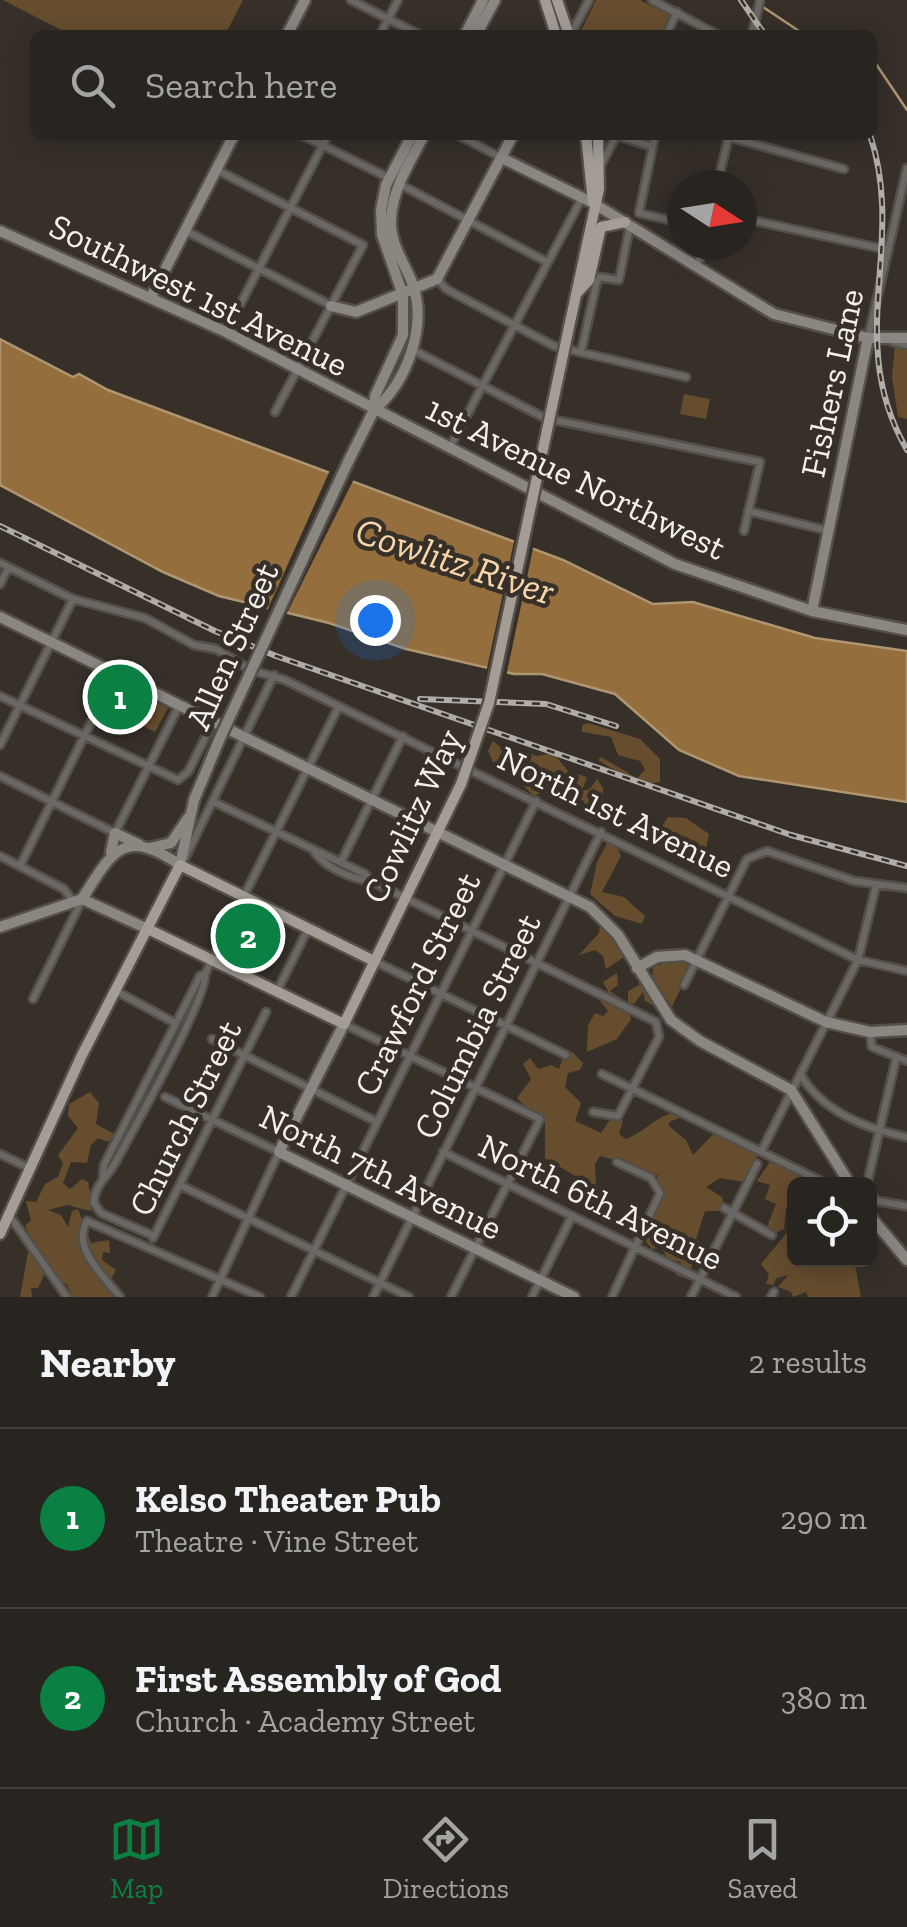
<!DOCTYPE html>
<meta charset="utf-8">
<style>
body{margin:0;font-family:"Zilla Slab",serif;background:#34302c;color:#f1f3f6}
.controls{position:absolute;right:30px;bottom:30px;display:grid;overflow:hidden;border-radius:15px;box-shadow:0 5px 25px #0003}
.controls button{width:90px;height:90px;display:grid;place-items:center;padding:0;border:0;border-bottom:2px solid #44413d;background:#28241f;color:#f1f3f6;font:50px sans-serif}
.compass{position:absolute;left:667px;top:170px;width:90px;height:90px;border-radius:50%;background:#28241f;box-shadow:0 5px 25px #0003;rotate:102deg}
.you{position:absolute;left:375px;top:620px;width:35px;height:35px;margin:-25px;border:8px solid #fff;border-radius:50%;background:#1a73e8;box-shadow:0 0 0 15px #1a73e833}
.badge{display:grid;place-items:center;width:65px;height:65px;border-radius:50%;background:#0b8043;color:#fff;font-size:32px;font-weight:700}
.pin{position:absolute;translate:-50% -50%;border:5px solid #fff;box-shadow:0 2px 10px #0006}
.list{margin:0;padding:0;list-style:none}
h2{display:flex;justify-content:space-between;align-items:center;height:130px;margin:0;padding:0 40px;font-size:42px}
h2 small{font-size:32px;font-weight:400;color:#a5a4a4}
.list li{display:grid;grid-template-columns:65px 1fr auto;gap:30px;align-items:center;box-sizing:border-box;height:180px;padding:0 40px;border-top:2px solid #44413d}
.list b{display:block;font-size:38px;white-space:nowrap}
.list p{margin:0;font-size:32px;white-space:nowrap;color:#a5a4a4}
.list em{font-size:32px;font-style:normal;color:#a5a4a4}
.icon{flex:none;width:55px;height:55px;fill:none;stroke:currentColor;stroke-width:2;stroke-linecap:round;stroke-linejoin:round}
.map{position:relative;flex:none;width:907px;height:1297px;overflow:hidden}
.search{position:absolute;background:#28241f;box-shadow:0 5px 25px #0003;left:30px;right:30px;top:30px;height:110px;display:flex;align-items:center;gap:25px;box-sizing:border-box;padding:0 35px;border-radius:15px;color:#a5a4a4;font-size:38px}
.sheet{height:490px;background:#28241f}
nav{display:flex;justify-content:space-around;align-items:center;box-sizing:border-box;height:140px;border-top:2px solid #44413d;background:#28241f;font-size:28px;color:#a5a4a4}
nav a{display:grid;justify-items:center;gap:5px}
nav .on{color:#0b8043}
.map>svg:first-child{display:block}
.green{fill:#654d2e}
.water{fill:#946f3d;stroke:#b09571;stroke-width:2.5}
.pier{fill:#363029}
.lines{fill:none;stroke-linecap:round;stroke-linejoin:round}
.stream{stroke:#b09571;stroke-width:2.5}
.street-casing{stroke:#544f48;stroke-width:11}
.secondary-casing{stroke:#544f48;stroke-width:15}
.primary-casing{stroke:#544f48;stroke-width:15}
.street{stroke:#6a6864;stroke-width:6}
.secondary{stroke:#8a8680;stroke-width:10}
.primary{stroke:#a39d96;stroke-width:10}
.rail-casing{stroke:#b0aca7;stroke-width:6}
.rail{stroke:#363029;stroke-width:2.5;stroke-dasharray:8;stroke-linecap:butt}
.secondary-bridge-casing{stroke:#544f48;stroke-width:15;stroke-linecap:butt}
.primary-bridge-casing{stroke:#544f48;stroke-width:15;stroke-linecap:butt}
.secondary-bridge{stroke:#8a8680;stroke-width:10}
.primary-bridge{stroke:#a39d96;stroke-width:10}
.labels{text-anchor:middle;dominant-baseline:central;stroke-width:9;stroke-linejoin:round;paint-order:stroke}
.street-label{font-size:35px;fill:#f3efeb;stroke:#363029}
.water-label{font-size:38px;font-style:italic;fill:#f8d6ac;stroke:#363029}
</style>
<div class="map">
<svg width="907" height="1297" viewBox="0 0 907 1297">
<rect width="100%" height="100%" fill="#363029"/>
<!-- green -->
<path class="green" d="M3,0H243L225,35H71Z
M596,0H640L671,16L661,35H579Z
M895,345L907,348V419L898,417L892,377Z
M684,394L710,399L706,419L680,414Z
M155,702L168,708L155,732L143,726Z
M588,723L640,739L660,759V782L638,785L598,760L601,757L637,778L645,770L640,761L618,755L611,737L582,732V725Z
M493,741L510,755L516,749L537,756L553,753L569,772L587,777L582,791L590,789L597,779L603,788V820L589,818L583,800L558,802L544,791L534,796L512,775L498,773L488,751Z
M668,817L686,818L709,834L705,854C686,861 665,850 659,831Z
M612,834L621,856L602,892L624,897L645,916L642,924L615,916L590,894L597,862Z
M600,925L618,940L624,957L606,969L603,956L595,950L579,955L599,933Z
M674,960L692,964L672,1007L661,990L658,1008L645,1001L643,992L634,1004L628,1002V991L639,985V977L652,978L653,967Z
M617,973L618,985L610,991L626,1002L631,1019L617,1039L587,1052L588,1025L595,1013L603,1016L608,1011L600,1001L608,991L603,982Z
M572,1052L583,1063L580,1070L568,1073L565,1087L581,1103L575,1121L601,1133L613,1115L623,1121L619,1134L626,1139C645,1132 654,1117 676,1112L680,1118L669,1122V1126L686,1140L693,1155L719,1128L759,1153L744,1182L720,1178L706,1187L722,1197L724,1206L720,1211H705L696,1239L702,1245L691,1267L696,1282L676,1275L681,1262L668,1259L661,1248L652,1249L646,1242L658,1175L642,1179L632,1165L600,1156L595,1164L596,1187L586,1193L577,1177L545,1158V1119L535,1117L517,1098L531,1079L523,1064L530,1058L538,1069L551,1065L559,1069L564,1054Z
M90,1092L99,1103L96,1124L116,1135L108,1142L98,1138L91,1145L87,1163L71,1162L63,1183L70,1189L82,1179L88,1182L93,1208L90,1211L67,1205L48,1210L61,1215L68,1227L72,1211L78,1209L91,1243L109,1240L110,1253L103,1252L102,1260L116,1270L108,1284L119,1297H71L67,1284L55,1280L48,1267L38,1288H31L32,1297H20L28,1252L31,1248L40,1254L25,1226L31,1220L26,1201L36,1202L45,1184L58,1177L63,1163L58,1155L78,1128L68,1116L69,1104Z
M771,1160L822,1184H794V1211L786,1208L784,1229L777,1232L767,1227L776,1204L765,1199L770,1185L757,1181Z
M794,1224V1260H854L861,1297H808L806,1292L793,1297L791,1292L778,1287L788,1275L777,1278L773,1285L766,1284L769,1274L761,1264Z"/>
<!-- water -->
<path class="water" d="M0,339L73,377L79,374L108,390L563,560L653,604L693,602L815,638L907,651V802L739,776L679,750L615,694L542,674H514L406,649L329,623L219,596L163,572L0,485Z"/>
<!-- pier -->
<path class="pier" d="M331,468L355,477L284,619L266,613Z
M515,537L534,544L506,677L486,673Z"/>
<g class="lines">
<!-- stream -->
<path class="stream" d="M763,7L805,35
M872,58L907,110"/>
<!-- street casing -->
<g class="street-casing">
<path id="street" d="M351,0L420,35
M652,0L718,35
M571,34L589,0
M380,35L398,0
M666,35L677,12
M752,35L760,0
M302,135L389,178
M458,135L500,157
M615,135L650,146
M655,135L639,213L682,223
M729,137L844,169
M601,165L616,136
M217,170L363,245L275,412
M717,185L729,136
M405,187L547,262
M742,218L888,250
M186,231L330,305
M698,264L703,245
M437,279L446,289L554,346L686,377
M226,332L328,135
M868,338L907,168
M893,342L907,345
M413,350L545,418L760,462L744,531
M581,352L597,281L600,277L619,280L630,226
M450,447L582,198
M748,511L829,531
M0,563L73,599L145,618L194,645L216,649L251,670L285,680L858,960L907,971
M0,584L8,568
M0,696L178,780L188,772L213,722
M0,745L73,599
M0,776L115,833L179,706
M214,802L365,874L371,881
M315,853C327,868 351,879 371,881L656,1022L659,1037L618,1116L593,1112
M0,856L64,889L72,900
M185,858L274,675
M341,862L403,736
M20,866L115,674
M374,961L566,1055
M684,985L747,859L767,851L854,881L907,888
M116,991L175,1023
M277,991L308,929
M33,999L82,900
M344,1024L540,1119L451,1297
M870,1032L872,1047L907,1061
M212,1039L377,1122
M602,1074L827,1184
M800,1074C822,1111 866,1129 907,1137
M165,1097L279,1152L212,1297
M762,1150L858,960L876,886
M443,1152L736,1297
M0,1154L29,1168
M103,1177L104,1165L200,976L205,974
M867,1184L896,1059
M180,1185L409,1297
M870,1193L877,1201L907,1206
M724,1208L772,1235
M9,1215L67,1297
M154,1236L101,1213L94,1203C94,1185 107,1178 115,1163C131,1134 208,997 205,974L339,706
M153,1238L266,1012
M120,1297C104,1276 71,1248 87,1221L260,1297
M291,1297L536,801
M373,1297L601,832
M532,1297L572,1216
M612,1297L660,1193L651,1178L617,1162
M691,1297L757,1164
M771,1297L774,1292"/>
</g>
<!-- secondary casing -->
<g class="secondary-casing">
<path id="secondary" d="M287,35L305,0
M465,35L483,0
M476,35L495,0
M502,158L593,203L774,314L868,338H907
M0,231L226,332L675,564L812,611L907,630
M151,297L234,135
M331,306L356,312L437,279L513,135
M374,410C407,382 427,327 413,285C405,263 390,245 391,220C392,189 410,162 424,135
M348,462L374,410L375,396L403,335V295L382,235L381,210L386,185L412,135
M812,611L868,338
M0,617L590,907L618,935L671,1020L700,1041L791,1090L850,1184
M150,848L171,843L188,818
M111,852L115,833L140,845
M82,899C112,852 123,826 180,865L194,800L220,738
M82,899L148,929
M0,927L82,899
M637,968L657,957L685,955L826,1022L870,1032L907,1030
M344,1024L279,1152L574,1297
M870,1216L907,1260"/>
</g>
<!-- primary casing -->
<g class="primary-casing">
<path id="primary" d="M545,0L556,35
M557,0L569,35
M586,135L593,202
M576,294L589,280L601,227L625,222
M569,327L599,189L598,135
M148,929L344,1024L461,784
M0,1234L82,1055L180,865L374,961"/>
</g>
<!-- street -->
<use href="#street" class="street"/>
<!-- secondary -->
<use href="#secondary" class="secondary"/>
<!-- primary -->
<use href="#primary" class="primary"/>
<!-- rail casing -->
<g class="rail-casing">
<path id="rail" d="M741,0L765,35
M870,135C907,246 843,339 907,450
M0,526L215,631L276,656L791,835L907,866
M420,699L546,704L616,726"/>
</g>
<!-- rail -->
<use href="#rail" class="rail"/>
<!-- secondary-bridge casing -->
<g class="secondary-bridge-casing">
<path id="secondary-bridge" d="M220,738L348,462"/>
</g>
<!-- primary-bridge casing -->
<g class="primary-bridge-casing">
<path id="primary-bridge" d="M461,784L489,703L569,327"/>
</g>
<!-- secondary-bridge -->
<use href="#secondary-bridge" class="secondary-bridge"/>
<!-- primary-bridge -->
<use href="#primary-bridge" class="primary-bridge"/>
</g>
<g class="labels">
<!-- street labels -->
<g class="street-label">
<text transform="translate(199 295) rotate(26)">Southwest 1st Avenue</text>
<text transform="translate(832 383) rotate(-78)">Fishers Lane</text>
<text transform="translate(576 478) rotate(26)">1st Avenue Northwest</text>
<text transform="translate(232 646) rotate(-66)">Allen Street</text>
<text transform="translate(616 812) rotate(26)">North 1st Avenue</text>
<text transform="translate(412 816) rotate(-65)">Cowlitz Way</text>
<text transform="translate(417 984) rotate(-64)">Crawford Street</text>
<text transform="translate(477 1026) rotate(-64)">Columbia Street</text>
<text transform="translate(185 1118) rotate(-64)">Church Street</text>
<text transform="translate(381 1172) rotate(26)">North 7th Avenue</text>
<text transform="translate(601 1202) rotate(26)">North 6th Avenue</text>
</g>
<!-- water labels -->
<g class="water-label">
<text transform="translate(455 561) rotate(18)">Cowlitz River</text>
</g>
</g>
</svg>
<div class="controls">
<button><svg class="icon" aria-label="locate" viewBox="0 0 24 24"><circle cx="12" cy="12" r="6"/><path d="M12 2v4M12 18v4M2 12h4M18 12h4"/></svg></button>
</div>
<svg class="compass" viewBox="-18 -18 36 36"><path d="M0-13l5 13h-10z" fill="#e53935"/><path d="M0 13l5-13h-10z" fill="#a5a4a4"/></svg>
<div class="you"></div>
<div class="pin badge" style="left:120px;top:697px">1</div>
<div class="pin badge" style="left:248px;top:936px">2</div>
<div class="search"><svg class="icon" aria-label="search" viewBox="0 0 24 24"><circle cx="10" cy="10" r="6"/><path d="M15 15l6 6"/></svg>Search here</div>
</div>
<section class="sheet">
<h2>Nearby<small>2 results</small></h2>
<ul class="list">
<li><span class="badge">1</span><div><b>Kelso Theater Pub</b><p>Theatre · Vine Street</p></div><em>290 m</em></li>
<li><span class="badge">2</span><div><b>First Assembly of God</b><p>Church · Academy Street</p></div><em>380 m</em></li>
</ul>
</section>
<nav>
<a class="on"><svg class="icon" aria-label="map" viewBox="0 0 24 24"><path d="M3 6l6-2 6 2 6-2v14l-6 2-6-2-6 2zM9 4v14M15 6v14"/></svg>Map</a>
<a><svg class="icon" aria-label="directions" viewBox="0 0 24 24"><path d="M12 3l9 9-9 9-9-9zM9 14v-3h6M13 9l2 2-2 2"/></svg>Directions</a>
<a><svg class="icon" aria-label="saved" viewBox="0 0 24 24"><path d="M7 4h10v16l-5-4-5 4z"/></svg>Saved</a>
</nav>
